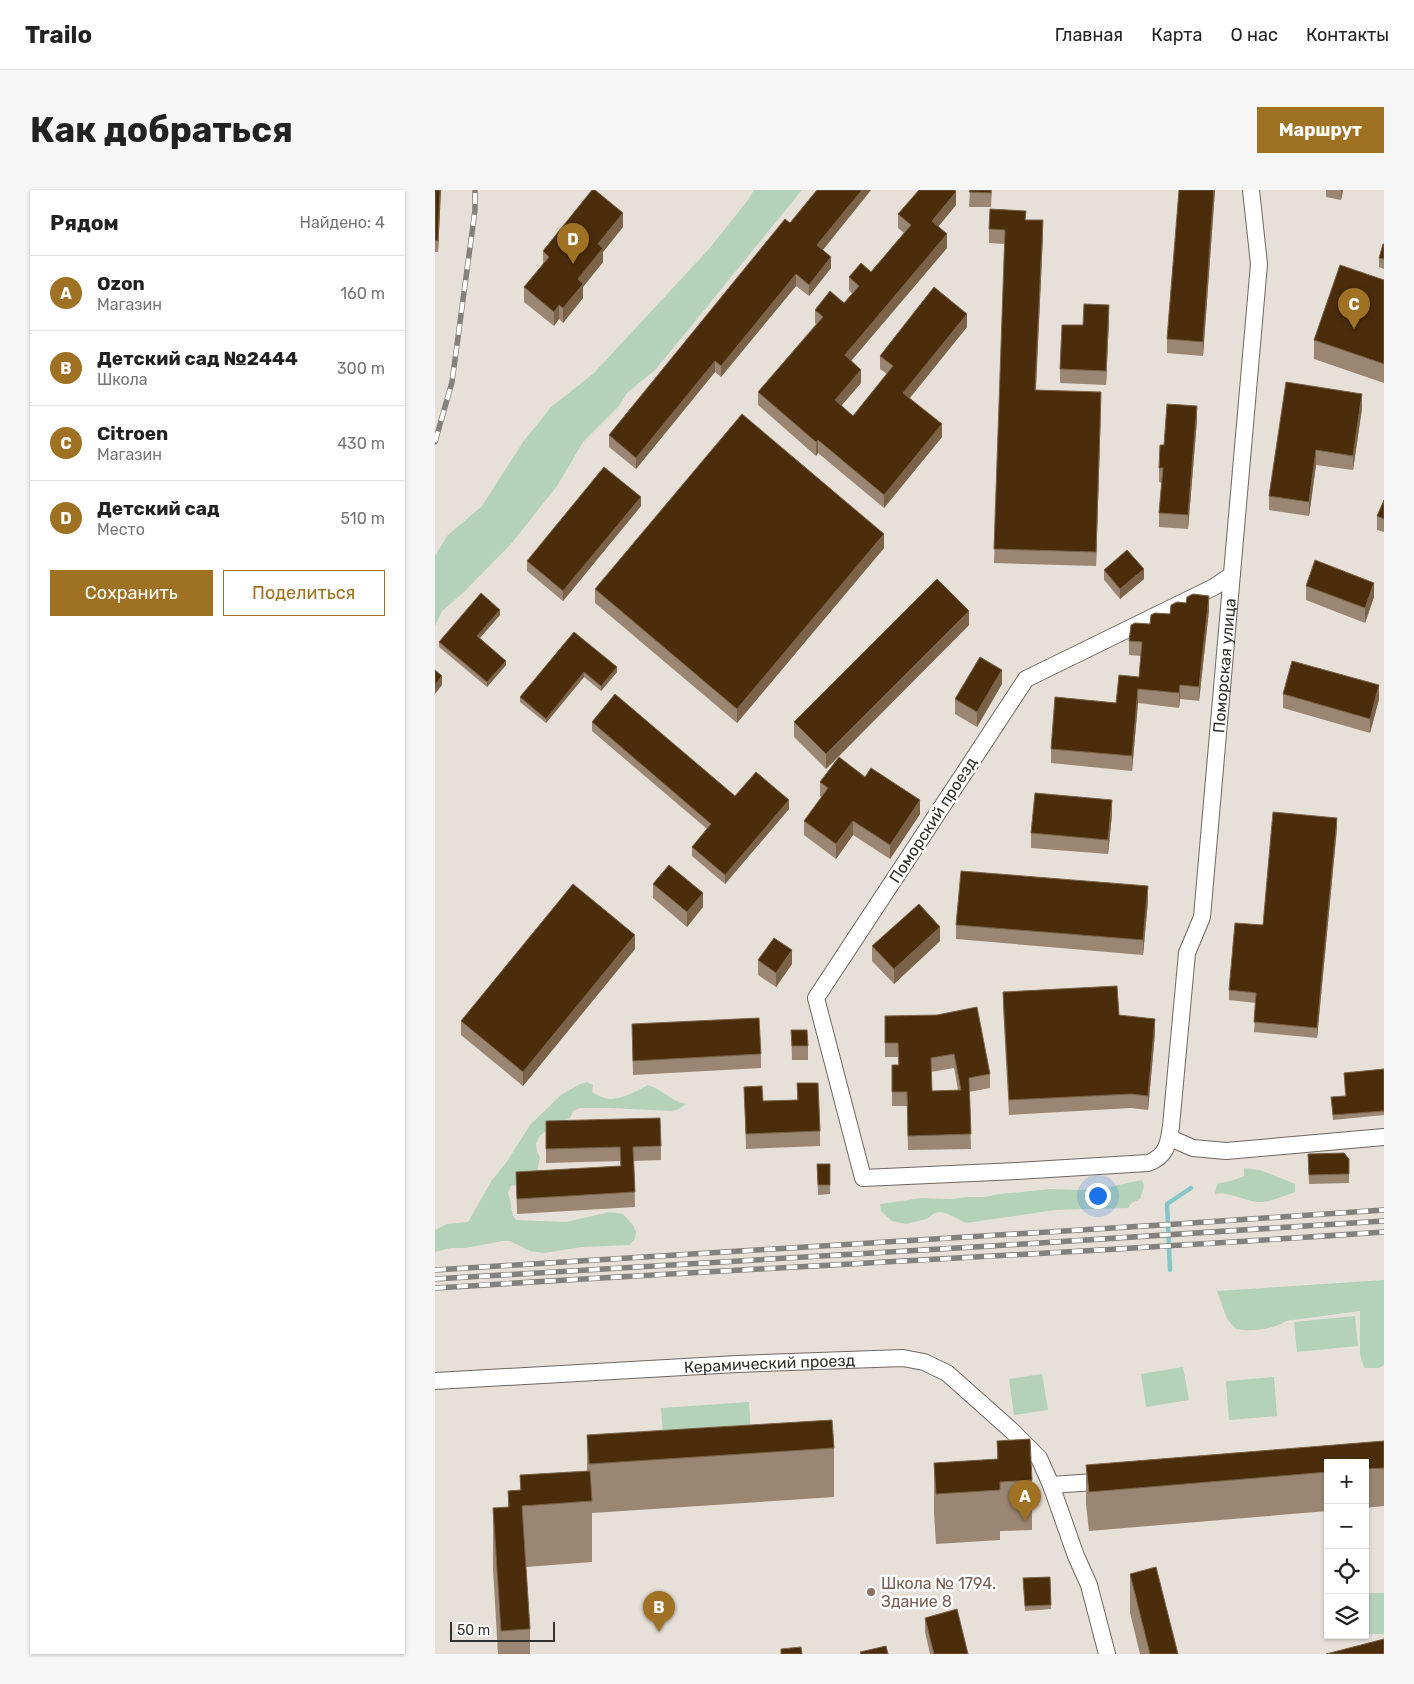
<!DOCTYPE html>
<html lang="ru">
<meta charset="utf-8">
<style>
body{margin:0;font-family:Rubik,sans-serif;background:#f6f6f6;color:#222}
.controls{position:absolute;right:15px;bottom:15px;display:grid;overflow:hidden;border-radius:0px;box-shadow:0 1px 4px #0004}
.controls button{width:45px;height:45px;display:grid;place-items:center;padding:0;border:0;border-bottom:1px solid #e0e0e0;background:#fff;color:#222;font:25px sans-serif}
.scale{position:absolute;left:15px;bottom:12px;width:105px;box-sizing:border-box;padding-left:5px;border:2px solid #33312e;border-top:0;font-size:14px;line-height:18px;white-space:nowrap;color:#33312e;-webkit-text-stroke:4px #fff;paint-order:stroke}
.you{position:absolute;left:662px;top:1005px;width:18px;height:18px;margin:-12px;border:4px solid #fff;border-radius:50%;background:#1a73e8;box-shadow:0 0 0 8px #1a73e833}
.badge{display:grid;place-items:center;width:32px;height:32px;border-radius:50%;background:#9f7223;color:#fff;font-size:16px;font-weight:700}
.pin{position:absolute;translate:-50% -41px;filter:drop-shadow(0 1px 2px #0008)}
.pin::after{content:'';position:absolute;top:26px;width:18px;height:15px;background:inherit;clip-path:polygon(0 0,100% 0,50% 100%)}
.list{margin:0;padding:0;list-style:none}
h2{display:flex;justify-content:space-between;align-items:center;height:65px;margin:0;padding:0 20px;font-size:21px}
h2 small{font-size:16px;font-weight:400;color:#767676}
.list li{display:grid;grid-template-columns:32px 1fr auto;gap:15px;align-items:center;box-sizing:border-box;height:75px;padding:0 20px;border-top:1px solid #e0e0e0}
.list b{display:block;font-size:19px;white-space:nowrap}
.list p{margin:0;font-size:16px;white-space:nowrap;color:#767676}
.list em{font-size:16px;font-style:normal;color:#767676}
.actions{display:flex;gap:10px;padding:15px 20px}
.actions a{flex:1;padding:11px 0;border:1px solid #9f7223;border-radius:0px;text-align:center;font-size:18px;color:#9f7223}
.actions .main{background:#9f7223;color:#fff}
.icon{flex:none;width:28px;height:28px;fill:none;stroke:currentColor;stroke-width:2;stroke-linecap:round;stroke-linejoin:round}
.map{position:relative;flex:none;width:949px;height:1464px;overflow:hidden;border-radius:0px}
header{display:flex;align-items:center;gap:30px;box-sizing:border-box;height:70px;padding:0 25px;background:#fff;border-bottom:1px solid #e0e0e0}
header strong{font-size:24px}
nav{display:flex;gap:28px;margin-inline-start:auto;font-size:18px}
.intro{display:flex;align-items:center;justify-content:space-between;box-sizing:border-box;height:120px;padding:0 30px}
h1{margin:0;font-size:35px}
.button{padding:12px 22px;border-radius:0px;background:#9f7223;color:#fff;font-size:18px;font-weight:700}
main{display:flex;gap:30px;padding:0 30px}
aside{flex:1;background:#fff;border-radius:0px;box-shadow:0 1px 4px #0004}
.map>svg:first-child{display:block}
.green{fill:#b4d1ba}
.lines{fill:none;stroke-linecap:round;stroke-linejoin:round}
.stream{stroke:#86c6c9;stroke-width:4.5}
.minor-casing{stroke:#6d6761;stroke-width:18}
.minor{stroke:#fff;stroke-width:16}
.rail-casing{stroke:#84807b;stroke-width:5.5}
.rail{stroke:#fff;stroke-width:4;stroke-dasharray:11;stroke-linecap:butt}
.wall{fill:#9a8672;fill-rule:evenodd}
.shaded-wall{fill:#7a6349}
.building{fill:#4c2d0b;stroke:#7a6349;fill-rule:evenodd}
.education-dot{fill:#8d6e63;stroke:#fff;stroke-width:2}
.labels{text-anchor:middle;dominant-baseline:central;stroke-width:5;stroke-linejoin:round;paint-order:stroke}
.street-label{font-size:16px;fill:#33312e;stroke:#fff}
.education-label{font-size:16px;fill:#785e54;stroke:#fff;text-anchor:start}
</style>
<header>
<strong>Trailo</strong>
<nav><a>Главная</a><a>Карта</a><a>О нас</a><a>Контакты</a></nav>
</header>
<div class="intro"><h1>Как добраться</h1><a class="button">Маршрут</a></div>
<main>
<aside>
<h2>Рядом<small>Найдено: 4</small></h2>
<ul class="list">
<li><span class="badge">A</span><div><b>Ozon</b><p>Магазин</p></div><em>160 m</em></li>
<li><span class="badge">B</span><div><b>Детский сад №2444</b><p>Школа</p></div><em>300 m</em></li>
<li><span class="badge">C</span><div><b>Citroen</b><p>Магазин</p></div><em>430 m</em></li>
<li><span class="badge">D</span><div><b>Детский сад</b><p>Место</p></div><em>510 m</em></li>
</ul>
<div class="actions"><a class="main">Сохранить</a><a>Поделиться</a></div>
</aside>
<div class="map">
<svg width="949" height="1464" viewBox="0 0 949 1464">
<rect width="100%" height="100%" fill="#e7e0d9"/>
<!-- green -->
<path class="green" d="M319,0H367L221,179L192,203L184,216L148,252L122,296L76,354L28,403L7,421L0,436V366L12,346L47,316L88,252L116,217L159,183L274,59L313,10Z
M152,892L158,895L157,902C162,905 169,909 176,909C188,909 203,900 213,895C227,899 237,912 251,914L244,919L237,921L175,918H145L138,921L135,928L115,937L104,947L101,954L102,961L105,968L102,982L91,994L76,996L73,1003C77,1013 75,1022 81,1030L131,1032L174,1022L188,1024L198,1035L201,1042L200,1049L194,1055L147,1057L109,1063L95,1061L75,1051H68L30,1058H16L0,1062V1040L12,1034L33,1032L57,990L71,973L95,935L126,905L145,894Z
M809,978L825,980L860,994V1002C848,1006 835,1013 822,1012C808,1010 794,1001 780,1004L782,994L799,990L809,986Z
M707,990L709,996L705,1009L697,1013L693,1018L620,1020L531,1033L511,1023L504,1022L498,1024L492,1029L471,1034L457,1031L446,1021L445,1014L487,1008L516,1009L532,1007H549L565,1004L616,999L646,1000L669,998Z
M949,1090V1175L944,1178H929L925,1164V1121L851,1131C837,1140 817,1142 801,1139L792,1129L782,1101Z
M920,1126L923,1156L862,1162L859,1132Z
M748,1177L754,1210L711,1217L706,1184Z
M607,1184L613,1220L579,1225L574,1189Z
M839,1187L842,1226L794,1230L791,1191Z
M314,1212L316,1242L228,1248L226,1218Z
M930,1403H949V1444H930Z"/>
<g class="lines">
<!-- stream -->
<path class="stream" d="M735,1080L732,1014L756,998"/>
<!-- minor casing -->
<g class="minor-casing">
<g id="minor">
<path id="s1" d="M797,385L779,397L591,489L381,808L428,988L582,981L713,973C731,967 734,953 736,936L752,763L767,727L824,74L816,0"/>
<path d="M735,948L758,958L791,961L949,947"/>
<path id="s2" d="M0,1191L302,1174L468,1168L489,1172L512,1183L576,1240L604,1268L616,1295L641,1366L654,1395L672,1464"/>
<path d="M616,1295L674,1291"/>
</g>
</g>
<!-- minor -->
<use href="#minor" class="minor"/>
<!-- rail casing -->
<g class="rail-casing">
<path id="rail" d="M0,252L17,192L40,20V0
M0,1080L742,1034L949,1020
M0,1089L556,1056L949,1031
M0,1098C316,1078 633,1064 949,1042"/>
</g>
<!-- rail -->
<use href="#rail" class="rail"/>
</g>
<!-- wall -->
<path class="wall" d="M0,0H6L3,62H0Z
M382,0H436L388,60L396,78L374,106L361,96L286,187L280,182L201,279L174,257V245L355,33Z
M535,0H557L556,17H534Z
M780,0L768,166L732,163V149Z
M891,0H908L906,10L891,7Z
M521,15L503,37L512,58L416,171L426,193L406,216L418,226L452,184L445,179V166L532,137L475,208L507,247L449,318L383,263L381,266L323,215V202L381,134L380,133V120L409,113L417,104L414,100V87L436,82L469,43L463,38V24Z
M591,30L608,45L601,200L666,216L661,376L559,373L570,54L554,53V39Z
M188,37L168,62V72L148,97V108L128,133L124,129L119,136L89,112V97L108,75V61Z
M949,54V79L944,77V68Z
M949,90V193L879,169V150Z
M674,129L671,195L625,193V179L648,135Z
M927,218L918,280L881,275L874,326L834,320V306Z
M762,230L753,339L724,337V323L727,293L724,292V278Z
M949,310V342L942,340V326Z
M206,316L128,411L92,381V371Z
M449,358L302,533L160,413V399Z
M669,380L709,389L685,409L669,390Z
M871,396L939,407L930,433L871,410Z
M774,420L764,511L745,509L744,518L703,513L697,581L616,573V559L681,513L704,487L706,466L694,465V451L715,434L735,424Z
M65,425L45,448L71,475L52,497L4,457V452Z
M534,435L391,579L359,547V532Z
M139,442L182,482L166,501L149,487L111,533L85,512V507Z
M567,494L542,537L520,524V509Z
M848,504L944,509L935,543L848,518Z
M157,532L300,606L354,619L290,694L257,666V657L272,639L157,541Z
M430,587L485,624L455,669L418,645L401,669L369,645V631L387,607L385,606V592Z
M677,624L673,664L596,658V643Z
M902,638L882,848L819,842L821,813L794,810V800L828,735Z
M218,694L268,717L252,737L218,708Z
M713,711L708,765L521,749V735Z
M505,751L459,794L437,771V756Z
M200,759L88,896L26,845V831Z
M323,770L357,774L341,797L323,785Z
M568,802L684,825L720,843L713,920L696,918L574,925L568,817Z
M450,826L555,884V898L534,902L536,959L473,960L472,916H457V875H463V867H450ZM519,878L523,900L497,901L496,882Z
M197,834L326,864V878L198,885Z
M356,840L373,856V870H357Z
M949,879V925L898,930L896,907L910,906L909,883Z
M362,893L385,941V956L311,959L309,897L328,911L362,910Z
M111,931L226,956V970L199,971L200,1017L82,1024L81,982L186,976L185,971L111,973Z
M873,964L914,969V993L874,994Z
M382,974H395V1004L383,1005Z
M152,1245L399,1258V1307L157,1323V1372L91,1377L95,1439V1464H63L58,1379V1318L73,1317V1301L85,1300V1285L152,1281Z
M562,1251L597,1290V1340L565,1341V1350L501,1354L499,1323V1273L562,1269Z
M949,1251V1316L930,1318V1273H893V1321L654,1341L651,1314V1275Z
M695,1384L743,1464H705L695,1423Z
M615,1387L616,1419L590,1421L588,1388Z
M490,1428L533,1464H495L490,1442Z"/>
<!-- shaded-wall -->
<path class="shaded-wall" d="M5,0H6L3,62V51Z
M427,0H436L382,67V55Z
M779,0H780L768,166V152Z
M906,0H908L906,10Z
M521,2V15L497,44V31Z
M188,23V37L168,62V72L148,97V108L128,133V118L143,89L163,54Z
M608,30V45L600,215V200Z
M512,44V58L410,178V165Z
M396,67V78L374,106V95Z
M361,84V96L286,187V176Z
M124,115V129L119,136V122Z
M674,115V129L671,195V181Z
M532,124V137L468,216V203Z
M280,171V182L201,279V268Z
M426,180V193L400,223V210Z
M666,202V216L661,376V362Z
M927,204V218L918,280V266Z
M762,216V230L753,339V325Z
M507,234V247L449,318V305Z
M383,250V263L381,266V252Z
M881,260V275L874,326V312Z
M206,307V316L128,411V401Z
M449,344V358L302,533V519Z
M709,379V389L685,409V399Z
M939,393V407L930,433V418Z
M774,406V420L764,511V497Z
M65,420V425L42,451V446Z
M534,421V435L391,579V564Z
M71,471V475L52,497V492Z
M182,477V482L166,501V496Z
M567,480V494L542,537V522Z
M149,482V487L111,533V529Z
M7,486V495L0,504V495Z
M745,495V509L744,518V503Z
M944,495V509L935,543V529Z
M703,499V513L697,581V566Z
M354,610V619L290,694V685Z
M485,610V624L455,669V655Z
M677,610V624L673,664V650Z
M902,628V638L882,848V838Z
M418,631V645L401,669V654Z
M713,696V711L708,765V750Z
M268,703V717L252,737V722Z
M505,737V751L459,794V779Z
M200,745V759L88,896V882Z
M357,760V774L341,797V783Z
M720,829V843L713,920V906Z"/>
<!-- building -->
<path class="building" d="M0,0H5L3,51L0,50Z
M157,0H160L188,23L163,54L168,58L143,89L148,94L128,118L124,115L119,122L89,97L114,67L108,61Z
M382,0H427L382,55L396,67L374,95L361,84L286,176L280,171L201,268L174,245L350,29L355,33Z
M484,0H520L521,2L497,31L512,44L410,165L426,180L400,210L418,226L458,176L445,166L499,97L532,124L468,203L507,234L449,305L383,250L381,252L323,202L388,127L380,120L395,101L409,113L424,96L414,87L426,73L436,82L476,35L463,24Z
M535,0H556V3L534,2Z
M744,0H779L768,152L732,149Z
M555,19L591,21L590,30H608L600,200L666,202L661,362L559,359L570,40L554,39Z
M948,54H949V69L944,68Z
M905,75L949,90V174L879,150Z
M649,114L674,115L671,181L625,179L627,135H648Z
M851,192L927,204L918,266L881,260L874,312L834,306Z
M732,214L762,216L753,325L724,323L728,278H724L725,255H729Z
M307,224L449,344L302,519L160,399Z
M169,277L206,307L128,401L92,371Z
M949,310V329L942,326Z
M692,360L709,379L685,399L669,380Z
M880,370L939,393L930,418L871,396Z
M502,389L534,421L391,564L359,532Z
M46,403L65,420L42,446L71,471L52,492L4,452Z
M758,404L774,406L764,497L745,495L744,503L703,499L697,566L616,559L620,507L681,513L684,485L704,487L707,452L694,451L696,435L700,433L715,434L716,425L720,423L735,424L736,415L742,412L751,413L752,407Z
M139,442L182,477L166,496L149,482L111,529L85,507Z
M545,467L567,480L542,522L520,509Z
M857,471L944,495L935,529L848,504Z
M0,480L7,486L0,495Z
M180,504L300,606L321,582L354,610L290,685L257,657L276,634L157,532Z
M404,567L430,587L436,578L485,610L455,655L418,631L401,654L369,631L393,598L385,592Z
M600,603L677,610L673,650L596,643Z
M838,622L902,628L882,838L819,832L821,803L794,800L800,733L828,735Z
M234,675L268,703L252,722L218,694Z
M526,681L713,696L708,750L521,735Z
M138,694L200,745L88,882L26,831Z
M484,714L505,737L459,779L437,756Z
M339,748L357,760L341,783L323,770Z
M682,796L684,825L720,829L713,906L696,904L574,910L568,802Z
M542,817L555,884L534,888L536,944L473,946L472,902H457V875H464L463,853H450V826L502,825ZM519,864L526,900L497,901L496,868Z
M324,828L326,864L198,871L197,834Z
M356,840H372L373,856H357Z
M949,879V921L898,925L896,907L911,906L909,883Z
M362,893H383L385,941L311,944L309,897L327,896L328,911L363,910Z
M225,928L226,956L198,957L200,1002L82,1009L81,982L186,976L185,957L111,959V931Z
M909,963L914,969V984L874,985L873,964Z
M382,974H395V995H383Z
M397,1230L399,1258L154,1274L152,1245Z
M595,1249L597,1290L565,1292V1300L501,1304L499,1273L563,1269L562,1251Z
M949,1251V1278L930,1279V1273H893V1282L654,1302L651,1275Z
M155,1281L157,1311L87,1316L95,1439L66,1441L58,1318L74,1317L73,1301L86,1300L85,1285Z
M721,1377L743,1464H715L695,1384Z
M615,1387L616,1415L590,1416L588,1388Z
M522,1419L533,1464H499L490,1428Z
M949,1449V1464H891Z
M451,1456L453,1464H426L425,1462Z
M366,1457L367,1464H346V1459Z"/>
<!-- markers -->
<circle class="education-dot" cx="436" cy="1402" r="5"/>
<g class="labels">
<!-- street labels -->
<g class="street-label">
<text stroke="none"><textPath href="#s1" startOffset="1596">Поморская улица</textPath></text>
<text transform="translate(498 630) rotate(-57)">Поморский проезд</text>
<text stroke="none"><textPath href="#s2" startOffset="335">Керамический проезд</textPath></text>
</g>
<!-- education labels -->
<g class="education-label">
<text x="446" y="1393">Школа № 1794.<tspan x="446" dy="18">Здание 8</tspan></text>
</g>
</g>
</svg>
<div class="controls">
<button>+</button>
<button>−</button>
<button><svg class="icon" aria-label="locate" viewBox="0 0 24 24"><circle cx="12" cy="12" r="6"/><path d="M12 2v4M12 18v4M2 12h4M18 12h4"/></svg></button>
<button><svg class="icon" aria-label="layers" viewBox="0 0 24 24"><path d="M12 4l9 5-9 5-9-5zM3 14l9 5 9-5"/></svg></button>
</div>
<div class="scale">50 m</div>
<div class="you"></div>
<div class="pin badge" style="left:590px;top:1331px">A</div>
<div class="pin badge" style="left:224px;top:1442px">B</div>
<div class="pin badge" style="left:919px;top:139px">C</div>
<div class="pin badge" style="left:138px;top:74px">D</div>
</div>
</main>
